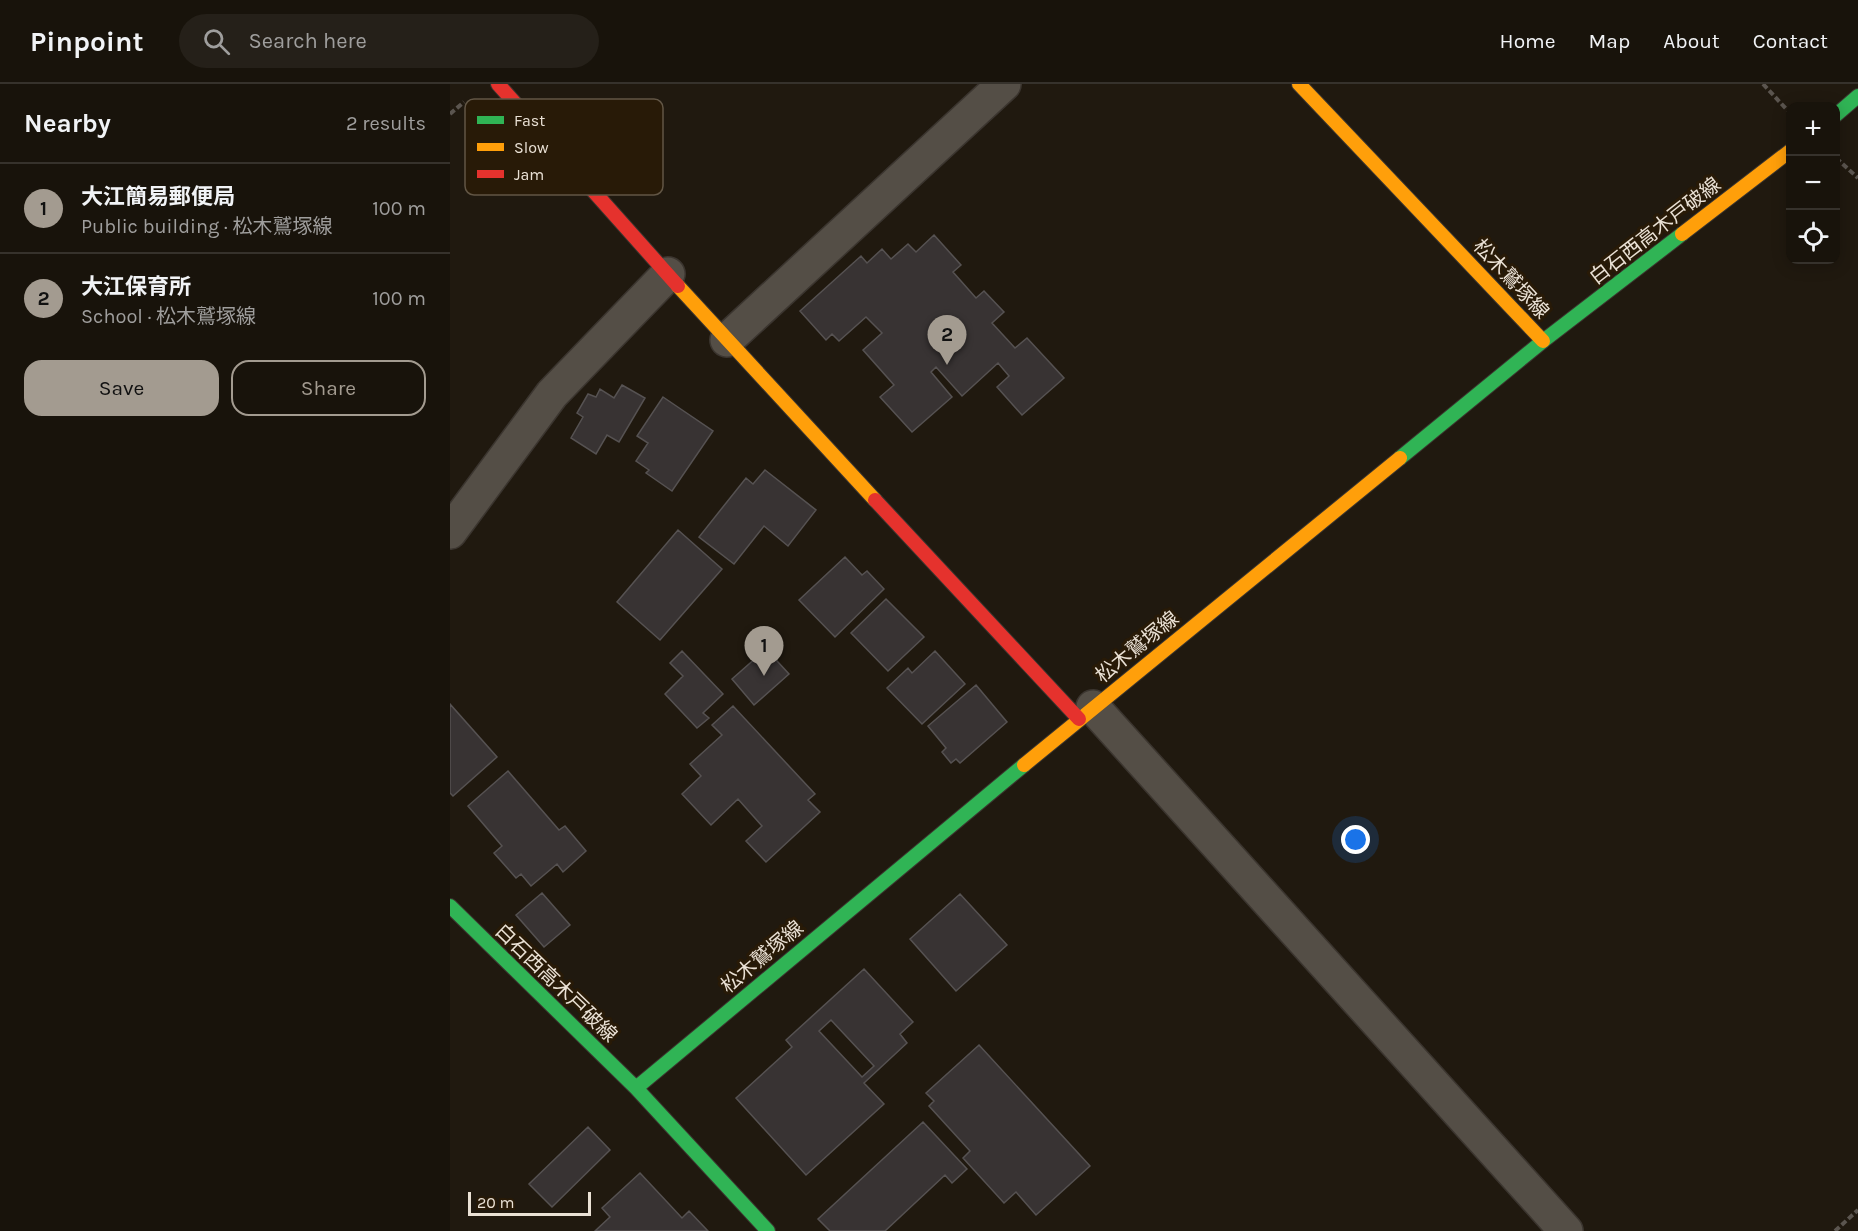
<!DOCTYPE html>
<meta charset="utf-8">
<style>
body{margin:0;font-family:Karla,"Noto Sans JP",sans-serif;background:#252019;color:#f1f3f6}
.controls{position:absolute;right:18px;top:18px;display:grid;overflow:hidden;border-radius:12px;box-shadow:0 3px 15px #0003}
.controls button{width:54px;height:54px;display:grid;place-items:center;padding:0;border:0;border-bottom:2px solid #36322c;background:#18130b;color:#f1f3f6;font:30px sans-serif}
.scale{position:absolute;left:18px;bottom:15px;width:123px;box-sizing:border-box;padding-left:6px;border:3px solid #eae1d5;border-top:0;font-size:16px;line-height:21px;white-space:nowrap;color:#eae1d5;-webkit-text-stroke:4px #281a07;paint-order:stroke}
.you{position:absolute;left:906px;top:756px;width:21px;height:21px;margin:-15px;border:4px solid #fff;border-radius:50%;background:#1a73e8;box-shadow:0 0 0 9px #1a73e833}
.badge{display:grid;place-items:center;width:39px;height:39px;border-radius:50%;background:#a39b90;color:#111;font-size:20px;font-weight:700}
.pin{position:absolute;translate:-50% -50px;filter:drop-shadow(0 2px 3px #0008)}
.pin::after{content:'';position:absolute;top:32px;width:21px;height:18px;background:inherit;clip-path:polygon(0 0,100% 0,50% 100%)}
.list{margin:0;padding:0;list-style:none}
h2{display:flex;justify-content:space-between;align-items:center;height:78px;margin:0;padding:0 24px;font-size:26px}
h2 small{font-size:20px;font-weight:400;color:#9f9e9d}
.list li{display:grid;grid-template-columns:39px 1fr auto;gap:18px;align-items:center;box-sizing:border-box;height:90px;padding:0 24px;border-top:2px solid #36322c}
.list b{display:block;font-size:22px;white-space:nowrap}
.list p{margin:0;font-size:20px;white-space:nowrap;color:#9f9e9d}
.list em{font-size:20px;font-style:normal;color:#9f9e9d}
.actions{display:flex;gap:12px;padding:18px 24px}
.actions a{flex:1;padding:14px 0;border:2px solid #a39b90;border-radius:18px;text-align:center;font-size:21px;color:#a39b90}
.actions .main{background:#a39b90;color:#111}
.icon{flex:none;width:33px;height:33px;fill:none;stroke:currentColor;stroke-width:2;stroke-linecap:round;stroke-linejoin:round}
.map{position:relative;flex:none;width:1408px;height:1147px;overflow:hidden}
header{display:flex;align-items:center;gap:36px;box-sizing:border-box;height:84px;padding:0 30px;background:#18130b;border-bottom:2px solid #36322c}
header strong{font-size:28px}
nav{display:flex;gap:33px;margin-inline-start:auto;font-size:21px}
.search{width:420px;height:54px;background:#252019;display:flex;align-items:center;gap:15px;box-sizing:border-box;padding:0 21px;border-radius:33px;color:#9f9e9d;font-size:22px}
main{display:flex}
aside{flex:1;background:#18130b}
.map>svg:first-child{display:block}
.building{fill:#383333;stroke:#565252;stroke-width:1.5;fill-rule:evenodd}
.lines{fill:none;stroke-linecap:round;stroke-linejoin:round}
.street-casing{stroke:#3b352f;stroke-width:36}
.fast-casing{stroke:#3b352f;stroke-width:16}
.slow-casing{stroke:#3b352f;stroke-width:16}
.jam-casing{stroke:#3b352f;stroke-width:16}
.path{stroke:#5b554f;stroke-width:4;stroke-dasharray:6 3;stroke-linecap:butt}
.street{stroke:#544e46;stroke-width:33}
.fast{stroke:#30b455;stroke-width:14}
.slow{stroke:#ff9f0a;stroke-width:14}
.jam{stroke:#e5322d;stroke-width:14}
.labels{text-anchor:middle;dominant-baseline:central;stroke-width:6;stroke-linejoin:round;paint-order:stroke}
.street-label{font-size:20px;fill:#eae1d5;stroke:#281a07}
.key{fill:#281a07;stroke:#625645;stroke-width:1.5}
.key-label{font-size:16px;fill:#eae1d5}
</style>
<header>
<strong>Pinpoint</strong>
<div class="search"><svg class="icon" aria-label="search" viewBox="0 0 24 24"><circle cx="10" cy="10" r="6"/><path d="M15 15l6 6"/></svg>Search here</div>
<nav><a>Home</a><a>Map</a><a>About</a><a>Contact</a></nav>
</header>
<main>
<aside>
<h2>Nearby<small>2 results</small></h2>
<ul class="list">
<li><span class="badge">1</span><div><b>大江簡易郵便局</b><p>Public building · 松木鷲塚線</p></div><em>100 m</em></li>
<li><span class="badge">2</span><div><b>大江保育所</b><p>School · 松木鷲塚線</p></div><em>100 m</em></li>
</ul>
<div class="actions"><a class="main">Save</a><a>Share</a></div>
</aside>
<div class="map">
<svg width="1408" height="1147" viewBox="0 0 1408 1147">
<rect width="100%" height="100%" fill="#20190f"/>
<!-- building -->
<path class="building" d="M484,151L511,181L503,188L526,214L534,207L554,228L542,239L565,264L577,254L614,294L572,331L547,303L559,292L548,279L512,312L486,283L481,288L502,313L462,348L430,313L444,301L413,266L432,249L416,233L389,257L382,250L376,256L350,227L411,172L417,179L432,165L441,175L458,160L466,168Z
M172,301L195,314L169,358L157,351L146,370L121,354L133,333L127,329L138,310L146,313L150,305L164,314Z
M213,313L263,347L222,407L196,389L199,386L186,377L198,359L187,352Z
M315,386L366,426L338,462L314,442L284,480L249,453L296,394L303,400Z
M228,446L272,485L210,556L167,518Z
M395,473L412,491L417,487L434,505L385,553L349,516Z
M436,515L474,553L438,587L401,549Z
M316,565L339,590L304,621L282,595Z
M232,567L273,610L253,629L259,634L247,644L215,610L233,592L220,579Z
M485,567L515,600L472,640L437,604L458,584L462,589Z
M526,601L557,638L510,679L506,675L501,679L492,668L496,664L478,642Z
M0,620L47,673L3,712L0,709Z
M283,622L365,710L358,716L370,728L316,778L296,757L312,742L288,715L261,741L232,710L251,692L240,680L272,651L262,641Z
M58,687L109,746L115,742L136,767L113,788L107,780L81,802L71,790L66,794L44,769L52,762L18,722Z
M92,809L120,841L94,863L66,831Z
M510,810L557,861L506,907L460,855Z
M414,885L463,938L450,950L457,959L414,999L434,1020L356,1091L286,1014L342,963L336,956ZM381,936L424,982L412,993L369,947Z
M529,961L640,1082L586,1131L566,1108L554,1119L513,1074L520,1067L479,1022L484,1017L476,1009Z
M473,1038L517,1085L502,1099L495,1091L435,1147H380L368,1135Z
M138,1043L160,1066L102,1123L79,1100Z
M190,1089L232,1134L239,1127L258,1147H145L160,1133L152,1124Z"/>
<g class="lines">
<!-- street casing -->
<g class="street-casing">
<path id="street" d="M277,256L554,0
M0,448L102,310L218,190
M643,623L1116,1147"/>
</g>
<!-- fast casing -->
<g class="fast-casing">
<path id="fast" d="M1386,31L1408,12
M950,374L1093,257L1232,150
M0,822L186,1004L318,1147
M186,1004L574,681"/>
</g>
<!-- slow casing -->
<g class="slow-casing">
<path id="slow" d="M849,0L1093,257
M1232,150L1340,67
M228,202L425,416
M574,681L950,374"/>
</g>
<!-- jam casing -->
<g class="jam-casing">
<path id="jam" d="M48,0L228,202
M425,416L629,635"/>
</g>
<!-- path -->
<path class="path" d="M1313,0L1340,29
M0,30L14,18
M1386,74L1408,94
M1385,1147L1408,1126"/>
<!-- street -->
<use href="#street" class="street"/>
<!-- fast -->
<use href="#fast" class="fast"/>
<!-- slow -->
<use href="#slow" class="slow"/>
<!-- jam -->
<use href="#jam" class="jam"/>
</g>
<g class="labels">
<!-- street labels -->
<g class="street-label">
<text transform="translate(1205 147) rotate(-38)">白石西高木戸破線</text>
<text transform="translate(1061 195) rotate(47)">松木鷲塚線</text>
<text transform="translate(687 563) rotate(-39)">松木鷲塚線</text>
<text transform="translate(312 873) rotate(-40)">松木鷲塚線</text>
<text transform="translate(106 899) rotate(44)">白石西高木戸破線</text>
</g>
</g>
<!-- legend -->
<rect x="15" y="15" width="198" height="96" rx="9" class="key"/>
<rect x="27" y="32" width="27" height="8" fill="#30b455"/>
<rect x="27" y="59" width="27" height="8" fill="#ff9f0a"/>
<rect x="27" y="86" width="27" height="8" fill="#e5322d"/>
<g class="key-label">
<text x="64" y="42">Fast</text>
<text x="64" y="69">Slow</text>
<text x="64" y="96">Jam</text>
</g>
</svg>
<div class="controls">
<button>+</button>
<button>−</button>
<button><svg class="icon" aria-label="locate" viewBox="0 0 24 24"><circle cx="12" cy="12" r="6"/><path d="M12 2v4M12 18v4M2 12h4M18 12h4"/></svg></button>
</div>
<div class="scale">20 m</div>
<div class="you"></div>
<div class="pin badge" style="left:314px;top:592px">1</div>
<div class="pin badge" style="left:497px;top:281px">2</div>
</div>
</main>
